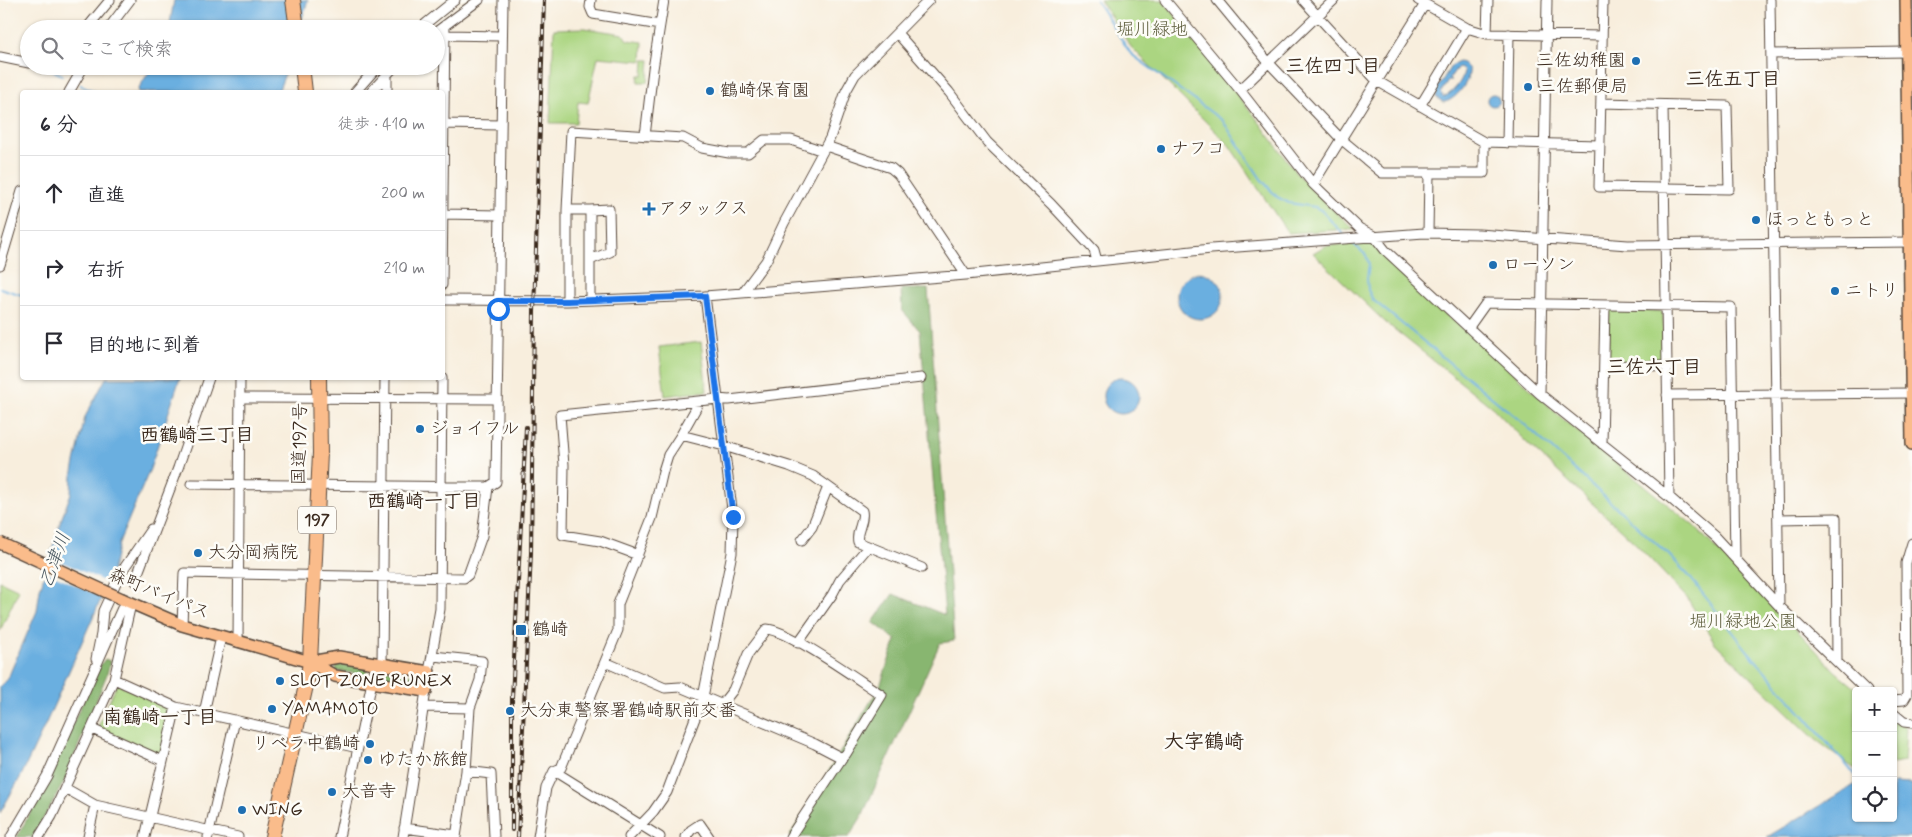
<!DOCTYPE html>
<html lang="ja">
<meta charset="utf-8">
<style>
body{margin:0;font-family:Mynerve,"Klee One",sans-serif;background:#f7f7f7;color:#2b2b33}
.controls{position:absolute;right:15px;bottom:15px;display:grid;overflow:hidden;border-radius:5px;box-shadow:0 1px 4px #0004}
.controls button{width:45px;height:45px;display:grid;place-items:center;padding:0;border:0;border-bottom:1px solid #e1e1e2;background:#fff;color:#2b2b33;font:25px sans-serif}
.stop{position:absolute;width:15px;height:15px;margin:-11px;border:4px solid #1a73e8;border-radius:50%;background:#fff}
.stop.end{background:#1a73e8;border-color:#fff;box-shadow:0 1px 5px #0008}
.list{margin:0;padding:0;list-style:none}
h2{display:flex;justify-content:space-between;align-items:center;height:65px;margin:0;padding:0 20px;font-size:21px}
h2 small{font-size:16px;font-weight:400;color:#7c7c81}
.list li{display:grid;grid-template-columns:32px 1fr auto;gap:15px;align-items:center;box-sizing:border-box;height:75px;padding:0 20px;border-top:1px solid #e1e1e2}
.list b{display:block;font-size:19px;white-space:nowrap}
.list em{font-size:16px;font-style:normal;color:#7c7c81}
.icon{flex:none;width:28px;height:28px;fill:none;stroke:currentColor;stroke-width:2;stroke-linecap:round;stroke-linejoin:round}
.map{position:relative;flex:none;width:1912px;height:837px;overflow:hidden}
.search{position:absolute;background:#fff;box-shadow:0 1px 4px #0004;left:20px;top:20px;width:425px;height:55px;display:flex;align-items:center;gap:12px;box-sizing:border-box;padding:0 18px;border-radius:28px;color:#7c7c81;font-size:19px}
.panel{position:absolute;background:#fff;box-shadow:0 1px 4px #0004;left:20px;top:90px;width:425px;height:290px;border-radius:5px}
.map>svg:first-child{display:block}
.green{fill:#abd581;stroke:#738050}
.forest{fill:#88b66f;stroke:#627046}
.water{fill:#6aafe0;stroke:#526c7f;fill-rule:evenodd}
.pier{fill:#f8eedd}
.lines{fill:none;stroke-linecap:round;stroke-linejoin:round}
.stream{stroke:#6aafe0;stroke-width:2}
.minor-casing{stroke:#57473b;stroke-width:11}
.major-casing{stroke:#57473b;stroke-width:14}
.highway-casing{stroke:#57473b;stroke-width:16}
.minor{stroke:#fff;stroke-width:9}
.major{stroke:#fabc8b;stroke-width:11}
.highway{stroke:#fabc8b;stroke-width:14}
.rail-casing{stroke:#3b2a1e;stroke-width:4}
.rail{stroke:#fdfcf7;stroke-width:2;stroke-dasharray:5.5;stroke-linecap:butt}
.major-bridge-casing{stroke:#57473b;stroke-width:14;stroke-linecap:butt}
.major-bridge{stroke:#fabc8b;stroke-width:11}
.route{stroke:#1a73e8;stroke-width:6}
.poi-dot{fill:#1f6fb2;stroke:#fdfcf7;stroke-width:2}
.labels{text-anchor:middle;dominant-baseline:central;stroke-width:5;stroke-linejoin:round;paint-order:stroke}
.shield{fill:#fdfcf7;stroke:#75695f;stroke-width:1}
.shield-label{font-size:16px;font-weight:bold;fill:#3b2a1e}
.park-label{font-size:18px;fill:#5d5d3c;stroke:#fdfcf7}
.poi-label{font-size:18px;fill:#3b2a1e;stroke:#fdfcf7;text-anchor:start}
.street-label{font-size:18px;fill:#3b2a1e;stroke:#fdfcf7}
.neighbourhood-label{font-size:19px;font-weight:bold;fill:#3b2a1e;stroke:#fdfcf7}
.water-label{font-size:19px;font-style:italic;fill:#4b5962;stroke:#fdfcf7}
.quarter-label{font-size:20px;font-weight:bold;fill:#3b2a1e;stroke:#fdfcf7}
</style>
<div class="map">
<svg width="1912" height="837" viewBox="0 0 1912 837">
<rect width="100%" height="100%" fill="#fdfcf7"/>
<filter id="ink" filterUnits="userSpaceOnUse"><feTurbulence type="fractalNoise" baseFrequency=".02" numOctaves="2"/><feDisplacementMap in="SourceGraphic" scale="10" xChannelSelector="R" yChannelSelector="G"/><feConvolveMatrix kernelMatrix="1 2 1 2 8 2 1 2 1" color-interpolation-filters="sRGB"/></filter>
<filter id="wash" filterUnits="userSpaceOnUse"><feTurbulence type="fractalNoise" baseFrequency=".0096" numOctaves="4" result="noise"/><feDisplacementMap in="SourceGraphic" scale="20" xChannelSelector="R" yChannelSelector="G"/><feGaussianBlur stdDeviation="1.12" result="paint"/><feColorMatrix in="noise" values="0 0 0 0 0 0 0 0 0 0 0 0 0 0 0 0 0 1.4 0 .05"/><feComposite in="paint" operator="in"/></filter>
<g filter="url(#wash)">
<rect width="100%" height="100%" fill="#f8eedd"/>
<!-- green -->
<path class="green" d="M1100,0H1163L1260,123L1294,170L1314,192L1354,229L1288,233L1229,145L1131,47Z
M584,28L623,34L627,40L643,42L642,61L598,57L588,103L578,102L576,123H550L554,29Z
M644,60H650L648,82H638L639,75H643Z
M1372,242L1421,293L1496,357L1566,422L1694,526L1731,564L1768,599L1835,671L1859,691H1856V770L1815,739L1715,643L1687,598L1635,543L1527,443L1493,408L1385,322L1313,253L1325,246Z
M1612,309L1660,311L1663,313L1664,361L1661,363H1610L1607,360L1609,312Z
M701,342L707,391L665,396L659,347Z
M0,581L19,590L0,631Z
M118,684L169,707L171,710L161,755L158,757L98,727L116,686Z
M1893,718L1906,728L1904,762L1893,764Z"/>
<!-- forest -->
<path class="forest" d="M901,289H928L954,641L940,643L862,816L849,837H789L880,686L896,640L873,622L893,594L945,615L920,331L902,310Z
M105,659L110,661L107,674L64,782L33,837H17L36,802L99,667Z
M336,662L367,667V675L336,671Z
M384,669L413,675L412,681L383,678Z"/>
<!-- water -->
<path class="water" d="M174,0H308L299,29H169Z
M1459,62L1463,63L1469,69C1471,80 1455,102 1443,102L1436,97L1437,85L1439,86L1451,66ZM1460,68L1464,71C1464,79 1452,95 1443,97L1441,92L1448,81H1451L1449,79L1456,69Z
M167,66H288L278,92H139L138,89L149,72L167,70Z
M1487 100a6 6 0 1 1 12 0a6 6 0 1 1-12 0Z
M1177 296a23 23 0 1 1 46 0a23 23 0 1 1-46 0Z
M106,378H180L150,469L120,540L109,581L46,723L21,776L0,813V686L7,680L37,611L40,589L60,523L71,493L72,476L85,417Z
M1103 396a18 18 0 1 1 36 0a18 18 0 1 1-36 0Z
M1893,783L1912,784V837H1767L1856,784V818H1893Z"/>
<!-- pier -->
<path class="pier" d="M47,555L110,584L104,598L43,570Z"/>
<g class="lines">
<!-- stream -->
<path class="stream" d="M1096,0L1131,54L1223,121L1261,179L1277,197L1289,203L1315,207L1321,210L1344,235
M52,70L62,75
M81,85L95,92
M1351,242L1366,255L1369,264L1367,278L1368,290L1373,300L1523,423L1669,555L1689,576L1747,650L1856,776
M0,288L22,295"/>
</g>
</g>
<g filter="url(#ink)">
<g class="lines">
<!-- minor casing -->
<g class="minor-casing">
<path id="minor" d="M591,0L590,7L593,14L660,25
M1165,0L1240,90L1313,184L1359,228L1374,236L1385,250L1540,394L1669,497L1715,537L1779,606L1867,691
M1217,0L1269,63L1341,139L1382,173H1484V142L1600,145
M1303,0L1377,81L1484,142
M1418,0L1467,28L1487,34L1602,36
M1770,0L1779,606
M86,29L110,0
M108,29L130,0
M419,29L455,0
M436,32L479,0
M897,33L949,92L987,142L1051,204L1094,250L1097,261
M1487,34L1488,0
M445,35L502,36
M1771,54L1907,52
M0,57L29,63
M39,66L47,68L49,66
M1240,90L1334,0
M69,92L84,66
M355,92L378,66
M371,92L395,66
M387,92V74
M1601,103L1727,106L1729,189L1599,187L1603,0
M1663,105L1669,497
M1420,106L1467,28
M442,124L501,125
M645,136L653,69L664,0
M1507,143L1509,34
M826,146L891,168L898,174L966,275
M1313,184L1425,4
M567,210H590V299
M590,210L609,209L610,252L590,260
M442,214L500,215
M1428,233L1429,173
M0,265L22,191
M442,285L445,25
M743,292L766,261L784,223L830,138L846,91L855,75L929,0
M442,300L567,301L705,296L966,275L1211,249L1424,233L1479,234L1628,245L1912,242
M567,301V210L571,131L683,138L702,148L729,153H748L764,140H791L823,151
M1469,327L1486,303L1731,307L1735,557
M1604,365L1667,366
M1540,394L1547,0
M1667,395L1912,393
M240,398L497,399
M681,435L700,401
M1602,444L1605,306
M191,484L488,487L496,482L503,0
M1778,519L1836,518L1837,661
M802,540L812,527L828,487
M638,555L600,541L563,535L564,465L560,415L718,399L729,400L921,378
M135,581L178,468L209,378
M182,625L184,573L464,578L468,575L482,536L488,487
M238,642L240,378
M798,643L832,595L840,580L868,547
M96,659L101,634L103,611L120,574L151,529
M605,662L665,688L680,687L815,744L842,758L790,837
M382,664L385,378
M429,672L440,609L442,378
M114,679L176,707L358,748
M1893,701L1904,700L1907,695L1906,563L1912,543
M722,704L733,690L748,654L767,629C789,630 860,681 882,695L846,754L842,758
M424,707L470,708L480,680L482,661L433,656
M204,713L221,637
M1893,713L1904,722L1912,723
M92,729L163,761
M466,771L491,774L494,837
M554,771L660,837
M65,788L95,805L238,837
M404,828L456,835
M11,837L47,776L122,608
M39,837L52,816L114,679L131,604
M88,837L95,805
M145,837L176,707
M208,837L235,720
M339,837L376,663
M403,837L426,691
M456,837L466,771L470,708
M538,837L546,788L554,771L561,768L618,630V604L652,518L663,471L668,455L681,435L724,446L789,466L813,476L862,511C865,522 855,531 858,542L922,568
M629,837L653,812L667,792L703,697L732,553L733,517L705,296
M686,837L691,830L700,824L709,837"/>
</g>
<!-- major casing -->
<g class="major-casing">
<path id="major" d="M1906,0L1912,444
M122,599L182,625L310,662L335,676L426,691L429,672L339,657L310,662"/>
</g>
<!-- highway casing -->
<g class="highway-casing">
<path id="highway" d="M293,0L297,29
M302,66L305,92
M272,837L307,681L310,662L320,453L319,378"/>
</g>
<!-- minor -->
<use href="#minor" class="minor"/>
<!-- major -->
<use href="#major" class="major"/>
<!-- highway -->
<use href="#highway" class="highway"/>
<!-- rail casing -->
<g class="rail-casing">
<path id="rail" d="M512,830V698L526,427
M518,837L531,553L534,312L544,0"/>
</g>
<!-- rail -->
<use href="#rail" class="rail"/>
<!-- major-bridge casing -->
<g class="major-bridge-casing">
<path id="major-bridge" d="M0,543L122,599"/>
</g>
<!-- major-bridge -->
<use href="#major-bridge" class="major-bridge"/>
</g>
</g>
<g class="lines" filter="url(#ink)">
<!-- route -->
<path class="route" d="M498,309V301H567L705,296L733,517"/>
</g>
<!-- markers -->
<g class="poi-dot">
<circle cx="1636" cy="61" r="5"/>
<circle cx="1528" cy="87" r="5"/>
<circle cx="710" cy="91" r="5"/>
<circle cx="1161" cy="149" r="5"/>
<path d="M646.5 201.5h5v5h5v5h-5v5h-5v-5h-5v-5h5z"/>
<circle cx="1756" cy="220" r="5"/>
<circle cx="1493" cy="265" r="5"/>
<circle cx="1835" cy="291" r="5"/>
<circle cx="420" cy="429" r="5"/>
<circle cx="198" cy="553" r="5"/>
<rect x="515" y="624" width="12" height="12" rx="2.5"/>
<circle cx="280" cy="681" r="5"/>
<circle cx="272" cy="709" r="5"/>
<circle cx="510" cy="711" r="5"/>
<circle cx="370" cy="744" r="5"/>
<circle cx="368" cy="760" r="5"/>
<circle cx="332" cy="792" r="5"/>
<circle cx="242" cy="810" r="5"/>
</g>
<g class="labels">
<!-- shield labels -->
<rect class="shield" x="298" y="506.5" width="38" height="27" rx="4"/>
<g class="shield-label">
<text x="317" y="520">197</text>
</g>
<!-- park labels -->
<g class="park-label">
<text x="1152" y="30">堀川緑地</text>
<text x="1743" y="622">堀川緑地公園</text>
</g>
<!-- poi labels -->
<g class="poi-label">
<text x="1626" y="61" text-anchor="end">三佐幼稚園</text>
<text x="1538" y="87">三佐郵便局</text>
<text x="720" y="91">鶴崎保育園</text>
<text x="1171" y="149">ナフコ</text>
<text x="659" y="209">アタックス</text>
<text x="1766" y="220">ほっともっと</text>
<text x="1503" y="265">ローソン</text>
<text x="1845" y="291">ニトリ</text>
<text x="430" y="429">ジョイフル</text>
<text x="208" y="553">大分岡病院</text>
<text x="532" y="630">鶴崎</text>
<text x="290" y="681">SLOT ZONE RUNEX</text>
<text x="282" y="709">YAMAMOTO</text>
<text x="520" y="711">大分東警察署鶴崎駅前交番</text>
<text x="360" y="744" text-anchor="end">リベラ中鶴崎</text>
<text x="378" y="760">ゆたか旅館</text>
<text x="342" y="792">大音寺</text>
<text x="252" y="810">WING</text>
</g>
<!-- street labels -->
<g class="street-label">
<text transform="translate(300 444) rotate(-89)">国道197号</text>
<text transform="translate(159 594) rotate(22)">森町バイパス</text>
</g>
<!-- neighbourhood labels -->
<g class="neighbourhood-label">
<text x="1333" y="66">三佐四丁目</text>
<text x="1733" y="79">三佐五丁目</text>
<text x="1654" y="367">三佐六丁目</text>
<text x="197" y="435">西鶴崎三丁目</text>
<text x="424" y="501">西鶴崎一丁目</text>
<text x="160" y="717">南鶴崎一丁目</text>
</g>
<!-- water labels -->
<g class="water-label">
<text transform="translate(55 560) rotate(-70)">乙津川</text>
</g>
<!-- quarter labels -->
<g class="quarter-label">
<text x="1204" y="742">大字鶴崎</text>
</g>
</g>
</svg>
<div class="controls">
<button>+</button>
<button>−</button>
<button><svg class="icon" aria-label="locate" viewBox="0 0 24 24"><circle cx="12" cy="12" r="6"/><path d="M12 2v4M12 18v4M2 12h4M18 12h4"/></svg></button>
</div>
<div class="stop" style="left:498px;top:309px"></div>
<div class="stop end" style="left:733px;top:517px"></div>
<div class="search"><svg class="icon" aria-label="search" viewBox="0 0 24 24"><circle cx="10" cy="10" r="6"/><path d="M15 15l6 6"/></svg>ここで検索</div>
<section class="panel">
<h2>6 分<small>徒歩 · 410 m</small></h2>
<ul class="list">
<li><svg class="icon" aria-label="ahead" viewBox="0 0 24 24"><path d="M12 20V5M6 11l6-6 6 6"/></svg><div><b>直進</b></div><em>200 m</em></li>
<li><svg class="icon" aria-label="right" viewBox="0 0 24 24"><path d="M7 20v-9h11M14 6l5 5-5 5"/></svg><div><b>右折</b></div><em>210 m</em></li>
<li><svg class="icon" aria-label="arrive" viewBox="0 0 24 24"><path d="M6 21V4h12l-3 4 3 4H6"/></svg><div><b>目的地に到着</b></div></li>
</ul>
</section>
</div>
